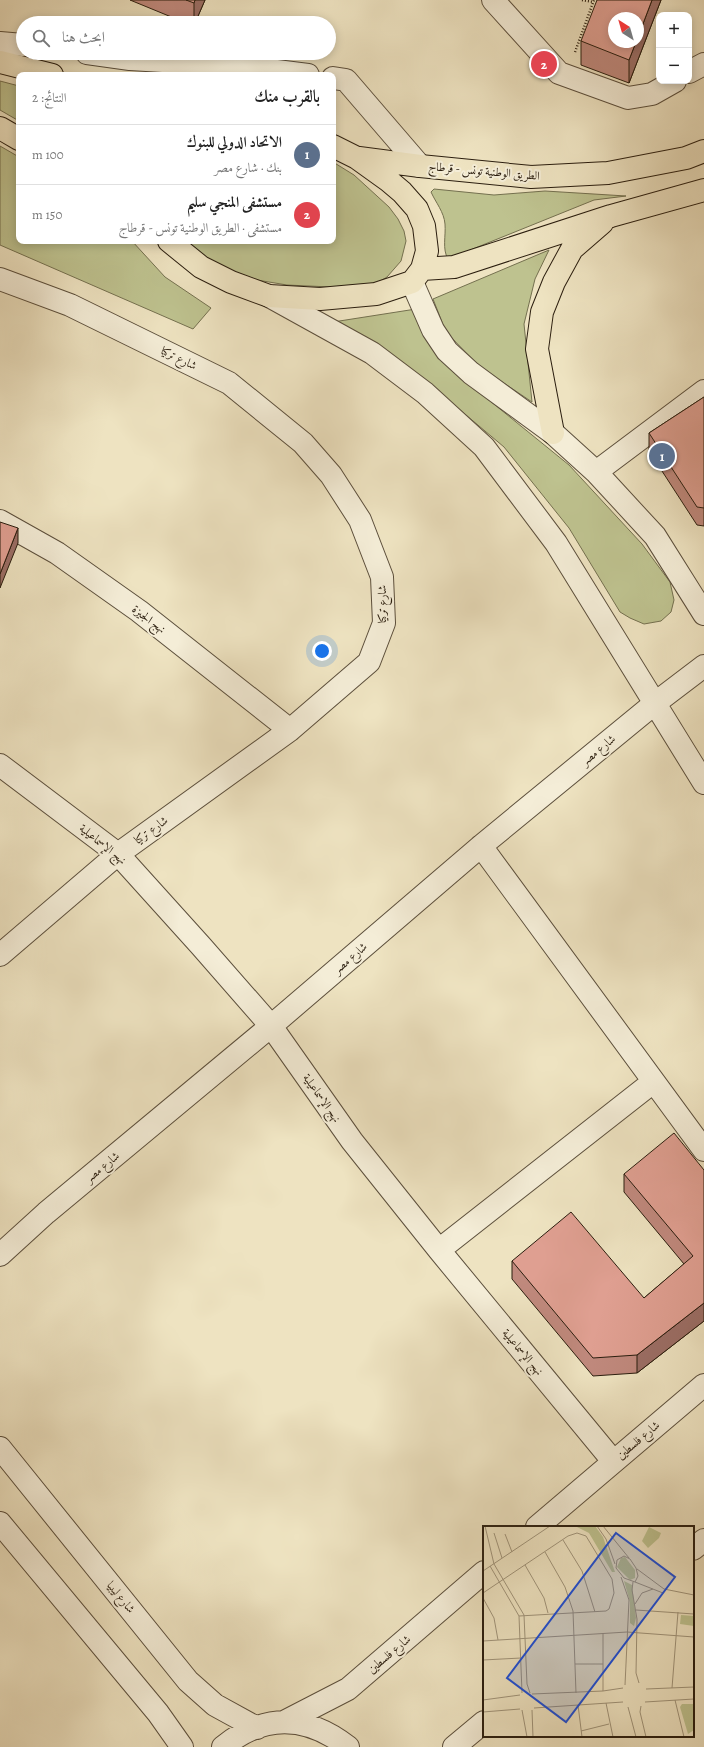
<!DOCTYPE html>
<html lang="ar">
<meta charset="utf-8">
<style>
body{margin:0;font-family:Alegreya,Amiri,serif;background:#f6f6f6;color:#222;direction:rtl}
.controls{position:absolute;right:12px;top:12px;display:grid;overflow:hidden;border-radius:8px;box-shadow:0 2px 10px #0003}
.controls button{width:36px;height:36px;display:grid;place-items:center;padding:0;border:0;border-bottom:1px solid #e0e0e0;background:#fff;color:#222;font:20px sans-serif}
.compass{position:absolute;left:608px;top:12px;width:36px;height:36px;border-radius:50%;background:#fff;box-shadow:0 2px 10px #0003;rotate:323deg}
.you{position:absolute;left:322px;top:651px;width:14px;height:14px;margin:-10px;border:3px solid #fff;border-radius:50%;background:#1a73e8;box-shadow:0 0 0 6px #1a73e833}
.badge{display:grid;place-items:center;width:26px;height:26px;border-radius:50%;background:#1a73e8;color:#fff;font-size:13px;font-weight:700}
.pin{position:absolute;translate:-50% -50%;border:2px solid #fff;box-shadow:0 1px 4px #0006}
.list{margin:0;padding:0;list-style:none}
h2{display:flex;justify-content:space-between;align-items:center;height:52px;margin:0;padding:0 16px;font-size:17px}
h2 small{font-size:13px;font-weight:400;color:#767676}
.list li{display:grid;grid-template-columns:26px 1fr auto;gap:12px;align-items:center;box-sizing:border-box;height:60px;padding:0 16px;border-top:1px solid #e0e0e0}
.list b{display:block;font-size:15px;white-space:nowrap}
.list p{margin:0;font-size:13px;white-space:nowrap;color:#767676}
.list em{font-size:13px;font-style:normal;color:#767676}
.icon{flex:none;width:22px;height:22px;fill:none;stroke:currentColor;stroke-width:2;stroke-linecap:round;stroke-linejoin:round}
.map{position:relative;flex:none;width:704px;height:1747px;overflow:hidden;direction:ltr}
.search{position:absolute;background:#fff;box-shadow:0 2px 10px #0003;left:16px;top:16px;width:320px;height:44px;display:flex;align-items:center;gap:10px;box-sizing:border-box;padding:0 14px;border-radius:22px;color:#767676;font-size:15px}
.panel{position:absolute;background:#fff;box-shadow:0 2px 10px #0003;left:16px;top:72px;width:320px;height:172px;border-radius:8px;direction:rtl}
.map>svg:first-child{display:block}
.green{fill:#bec28f;stroke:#74704f}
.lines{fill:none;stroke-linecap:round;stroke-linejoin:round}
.minor-casing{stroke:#5c4f3c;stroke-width:24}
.major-casing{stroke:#2b1e0f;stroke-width:24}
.highway-casing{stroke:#2b1e0f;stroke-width:24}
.path{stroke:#2b1e0f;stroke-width:2.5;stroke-dasharray:1 2;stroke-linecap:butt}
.minor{stroke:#f4edd7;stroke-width:22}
.major{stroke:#eee3c1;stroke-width:22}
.highway{stroke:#eee3c1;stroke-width:22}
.wall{fill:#c0897d;stroke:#2b1e0f}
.shaded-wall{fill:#9c6f66;stroke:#2b1e0f}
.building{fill:#df9f91;stroke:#2b1e0f}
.labels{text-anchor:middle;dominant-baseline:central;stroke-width:4;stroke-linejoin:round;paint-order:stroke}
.street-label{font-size:12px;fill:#2b1e0f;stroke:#f4edd7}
.inset-road{fill:none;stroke:#a0947a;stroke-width:1}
.view{fill:#1d4ed8;fill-opacity:0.15;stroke:#1d4ed8;stroke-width:2}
.inset-edge{fill:none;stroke:#2b1e0f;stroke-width:2}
</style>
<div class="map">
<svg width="704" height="1747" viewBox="0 0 704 1747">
<rect width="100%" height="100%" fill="#eee3c1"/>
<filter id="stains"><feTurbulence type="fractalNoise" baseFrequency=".005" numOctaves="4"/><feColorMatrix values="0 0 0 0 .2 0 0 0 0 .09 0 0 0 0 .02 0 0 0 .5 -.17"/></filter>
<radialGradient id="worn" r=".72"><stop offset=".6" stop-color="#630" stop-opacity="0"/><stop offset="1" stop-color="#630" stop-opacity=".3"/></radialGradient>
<!-- green -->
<path class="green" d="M0,81L19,86V121L0,110Z
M0,146L19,157V241H132L165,277L211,308L193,329L0,245Z
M333,162L354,175L389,207L398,219L404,231L406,241L401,261L387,277L377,283L331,287L287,285L257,280L214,264L186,241H333Z
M434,189L494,195L545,191L626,196L594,200L448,259C442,249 446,236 445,224C444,212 436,203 431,192Z
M549,250L535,279L524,324L532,402L480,367L446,332L433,299Z
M416,309L434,351L463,379L569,465L642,544L670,582L674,600L671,612L661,621L644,624L630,618L620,612L569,528L504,447L441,394L333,322Z"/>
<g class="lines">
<!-- minor casing -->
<g class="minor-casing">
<path id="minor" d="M493,0L559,73L628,98L652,94L675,81
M0,43L23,45
M87,53L130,59L229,65L308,75
M689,72L704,64
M333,78L346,80L420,166
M0,279L70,305L229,383L303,443L331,475L360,520L382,577L384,623L369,662L290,730L118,854L0,955
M412,282L433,330L447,351L471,373L553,433L596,472L655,536L704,614
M269,296L372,353L425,393L484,447L556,543L704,783
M596,472L704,391
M0,521L57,553L139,611L290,730
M0,765L118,854L201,946L271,1026L352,1141L439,1250L613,1461
M481,846L704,1150
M439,1250L653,1082
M0,1255L46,1213L271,1026L481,846L654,704L704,666
M0,1448L188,1681L215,1705L257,1728
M0,1523L158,1713L182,1747
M537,1527L704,1385
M693,1549L704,1540
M284,1722L348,1689L484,1572
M223,1747C264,1713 307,1715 348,1747
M454,1747L484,1722"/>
</g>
<!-- major casing -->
<g class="major-casing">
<path id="major" d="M0,62L52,75
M0,128L19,139"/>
</g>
<!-- highway casing -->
<g class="highway-casing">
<path id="highway" d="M359,158L420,166L531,177L608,173L686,158L704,151
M169,241L201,267L231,282L269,296L320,299L376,294L412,282L422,269L427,251L424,226L417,209L402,192L389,181L357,158L333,146
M422,269L454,267L611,216L704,190
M553,433L537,349L542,312L554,282L572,249L602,223"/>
</g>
<!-- path -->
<path class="path" d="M582,0L593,2
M575,52L594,0"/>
<!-- minor -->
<use href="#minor" class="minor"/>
<!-- major -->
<use href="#major" class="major"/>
<!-- highway -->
<use href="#highway" class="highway"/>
</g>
<!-- wall -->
<path class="wall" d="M130,0H205L195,23H186Z
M661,0L629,83L581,65V41Z
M704,397V526L697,525L649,451V433Z
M704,1170V1321L637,1373L593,1376L512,1279V1261L644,1298L684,1264L624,1192V1174Z"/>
<!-- shaded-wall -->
<path class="shaded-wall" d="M195,0H205L195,23H194V3Z
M652,0H661L629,83V60L636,42H638V37Z
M18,528V543L0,588V574Z
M704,1303V1321L637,1373V1355Z"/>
<!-- building -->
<path class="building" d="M186,0H195L194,3Z
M597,0H652L638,37V18H614V42H636L629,60L581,41Z
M704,397V508L697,507L649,433Z
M0,522L18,528L0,574Z
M674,1133L704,1170V1303L637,1355L593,1358L512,1261L571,1212L644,1298L693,1256L624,1174Z"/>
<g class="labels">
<!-- street labels -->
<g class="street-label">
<text transform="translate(484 171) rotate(5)">الطريق الوطنية تونس - قرطاج</text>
<text transform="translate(179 358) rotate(26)">شارع تركيا</text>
<text transform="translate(382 604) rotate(-90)">شارع تركيا</text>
<text transform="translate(149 619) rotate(37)">نهج الجيزة</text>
<text transform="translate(598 750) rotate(-39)">شارع مصر</text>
<text transform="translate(151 830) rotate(-36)">شارع تركيا</text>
<text transform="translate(103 844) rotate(39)">نهج الإسماعيلية</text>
<text transform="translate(350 958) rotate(-41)">شارع مصر</text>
<text transform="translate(322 1098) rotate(55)">نهج الإسماعيلية</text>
<text transform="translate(102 1167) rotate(-40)">شارع مصر</text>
<text transform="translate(523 1352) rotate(50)">نهج الإسماعيلية</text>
<text transform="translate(638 1440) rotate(-40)">شارع فلسطين</text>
<text transform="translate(121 1597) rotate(51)">شارع ليبيا</text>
<text transform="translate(389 1654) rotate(-40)">شارع فلسطين</text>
</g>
</g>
<!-- overview -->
<g transform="translate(483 1526)">
<rect width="211" height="211" fill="#eee3c1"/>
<path d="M92,0H112L120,11L132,46H129L106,7ZM166,1L178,7L176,12L165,22L159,15ZM142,31L152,44V52L147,54L134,41L138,32ZM141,55L149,59L153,92L151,100L147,97V76ZM198,89L211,90V100L197,98Z" fill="#bec28f"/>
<path d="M199,178H211V204L205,208L197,181Z" fill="#bec28f"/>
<path class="inset-road" d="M2,0L11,38L41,89L44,158L47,167M114,0L123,13L132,38M120,0L146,32M11,7L19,32M22,8L29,26M80,14L99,45L112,86M62,26L82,61L90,85L93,167M141,30L147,33L153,42L155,50L152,56L141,52L133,42L134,34ZM42,39L61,72L65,87M7,40L36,90L39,167M154,43L181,63L211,69M0,45L67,0M138,51L146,74L142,159M150,56L149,64L154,93L153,147L156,157M152,56L180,67M0,67L85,10L94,7L103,10L129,53L131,67L126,83L123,85L36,90M0,72L11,92L15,114M152,78L159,67L170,63M153,84L211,88M0,115L144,106L211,111M0,134L38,132M92,138H120M189,162L195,86M163,163L211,161M120,165V107M49,168L120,165L140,162M0,174L37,169M192,174L201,211M162,176L211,173M123,177L130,211M95,179L99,211M158,180L157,186L163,211M145,181L153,211M51,182L140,176M39,184L44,211M49,184L50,211M0,186L37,183M98,205L126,198"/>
<path class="view" d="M133,7L192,51L83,196L24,152Z"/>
<rect width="211" height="211" class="inset-edge"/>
</g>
<rect width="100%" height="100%" filter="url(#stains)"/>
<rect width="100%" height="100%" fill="url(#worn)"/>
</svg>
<div class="controls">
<button>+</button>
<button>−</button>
</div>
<svg class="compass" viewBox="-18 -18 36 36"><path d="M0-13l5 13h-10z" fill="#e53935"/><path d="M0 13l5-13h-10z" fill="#767676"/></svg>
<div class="you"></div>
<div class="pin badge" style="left:662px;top:456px;background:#5c6f8a">1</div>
<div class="pin badge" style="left:544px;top:64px;background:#e0444e">2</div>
<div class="search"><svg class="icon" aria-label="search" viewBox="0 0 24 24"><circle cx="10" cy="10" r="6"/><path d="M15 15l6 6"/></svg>ابحث هنا</div>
<section class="panel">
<h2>بالقرب منك<small>النتائج: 2</small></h2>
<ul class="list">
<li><span class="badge" style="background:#5c6f8a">1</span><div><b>الاتحاد الدولي للبنوك</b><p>بنك · شارع مصر</p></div><em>100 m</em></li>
<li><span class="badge" style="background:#e0444e">2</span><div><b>مستشفى المنجي سليم</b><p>مستشفى · الطريق الوطنية تونس - قرطاج</p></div><em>150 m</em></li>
</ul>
</section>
</div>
